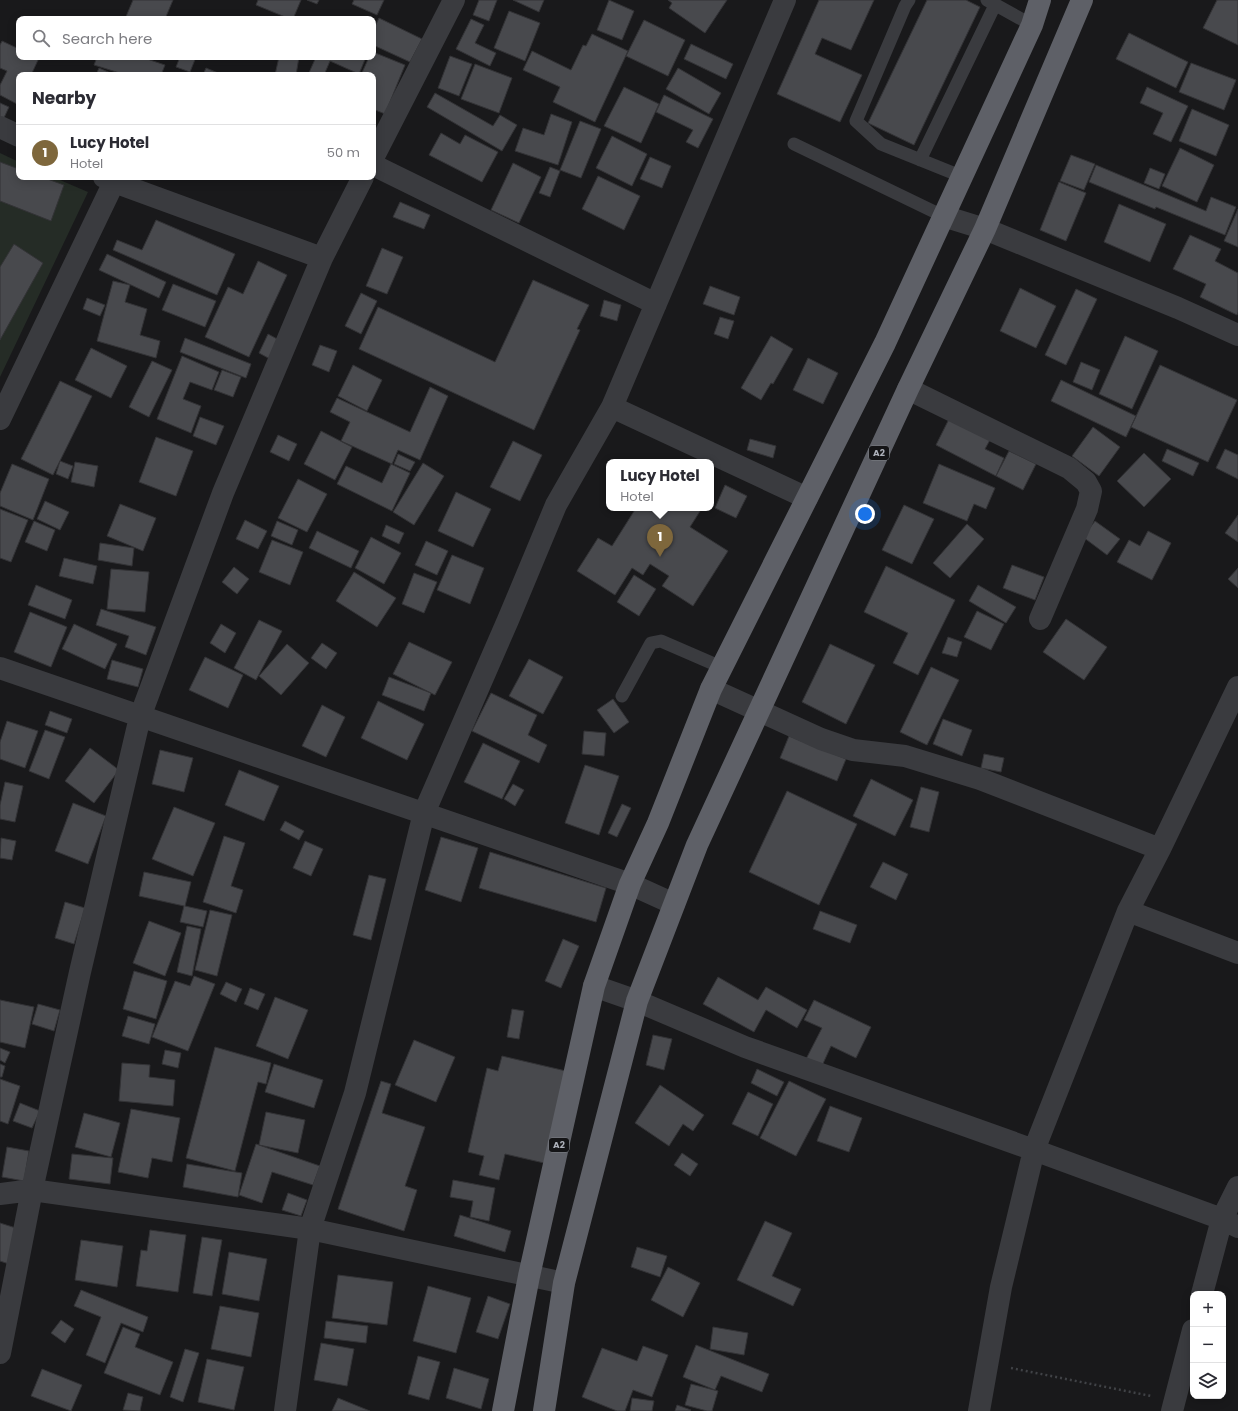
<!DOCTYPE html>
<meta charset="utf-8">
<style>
body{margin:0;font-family:Poppins,sans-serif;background:#f2f2f3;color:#2b2b33}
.controls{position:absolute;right:12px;bottom:12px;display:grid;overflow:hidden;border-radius:8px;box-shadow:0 2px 10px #0003}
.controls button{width:36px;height:36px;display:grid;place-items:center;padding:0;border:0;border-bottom:1px solid #e1e1e2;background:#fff;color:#2b2b33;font:20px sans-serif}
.you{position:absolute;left:865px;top:514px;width:14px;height:14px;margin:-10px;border:3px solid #fff;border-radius:50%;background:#1a73e8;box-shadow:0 0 0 6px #1a73e833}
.badge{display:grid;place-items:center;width:26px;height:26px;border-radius:50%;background:#7e673c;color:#fff;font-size:13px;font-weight:700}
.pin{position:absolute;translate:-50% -33px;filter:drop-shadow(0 1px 2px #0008)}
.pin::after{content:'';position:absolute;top:21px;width:14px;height:12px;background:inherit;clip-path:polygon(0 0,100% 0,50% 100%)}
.popup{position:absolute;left:606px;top:459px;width:108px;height:52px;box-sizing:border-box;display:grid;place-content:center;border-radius:8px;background:#fff;filter:drop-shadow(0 1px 3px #0005);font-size:13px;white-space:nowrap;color:#7c7c81}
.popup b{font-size:15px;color:#2b2b33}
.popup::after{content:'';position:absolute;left:50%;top:100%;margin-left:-8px;border:8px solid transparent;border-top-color:#fff}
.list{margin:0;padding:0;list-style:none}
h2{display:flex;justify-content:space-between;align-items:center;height:52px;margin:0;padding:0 16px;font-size:17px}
h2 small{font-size:13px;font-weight:400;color:#7c7c81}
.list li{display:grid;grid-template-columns:26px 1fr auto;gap:12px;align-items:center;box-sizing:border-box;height:56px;padding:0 16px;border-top:1px solid #e1e1e2}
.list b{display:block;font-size:15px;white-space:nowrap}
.list p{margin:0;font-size:13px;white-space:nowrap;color:#7c7c81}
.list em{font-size:13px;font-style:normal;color:#7c7c81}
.icon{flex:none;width:22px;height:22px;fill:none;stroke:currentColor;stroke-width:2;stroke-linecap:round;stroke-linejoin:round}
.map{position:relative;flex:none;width:1238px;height:1411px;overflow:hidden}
.search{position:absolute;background:#fff;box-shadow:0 2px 10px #0003;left:16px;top:16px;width:360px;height:44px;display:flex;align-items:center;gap:10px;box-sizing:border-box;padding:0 14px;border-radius:8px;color:#7c7c81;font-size:15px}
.panel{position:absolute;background:#fff;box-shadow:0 2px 10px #0003;left:16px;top:72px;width:360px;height:108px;border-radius:8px}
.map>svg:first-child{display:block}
.green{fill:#252c26}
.building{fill:#48494d;stroke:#333336}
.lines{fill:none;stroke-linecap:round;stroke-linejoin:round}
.path{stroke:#404246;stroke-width:2.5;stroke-dasharray:2 3;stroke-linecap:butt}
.service{stroke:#3a3b3f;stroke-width:13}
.minor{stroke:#3a3b3f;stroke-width:22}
.trunk{stroke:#5e6067;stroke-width:22}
.labels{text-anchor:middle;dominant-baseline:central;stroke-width:3;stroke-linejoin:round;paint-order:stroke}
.shield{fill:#141416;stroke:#7e8188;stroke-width:1}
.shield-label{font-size:9px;font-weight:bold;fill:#acb0b9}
</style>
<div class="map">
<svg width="1238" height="1411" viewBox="0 0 1238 1411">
<rect width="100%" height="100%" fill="#19191b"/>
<!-- green -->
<path class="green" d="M0,153L19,162V177H53L88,192L0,377Z"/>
<!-- building -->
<path class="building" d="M133,0H173L165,19H125Z
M258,0H301L293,19H290L256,5Z
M307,0H319L317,4Z
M354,0H384L377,15L352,4Z
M479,0H497L489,21L473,15Z
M513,0H544L539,12Z
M609,0L634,11L622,40L597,30Z
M668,0H727L705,33L669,8L672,3Z
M819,0H874L851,50L822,38L815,54L862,75L840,122L777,94Z
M927,0H966L980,7L914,145L868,123Z
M1217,0H1238V45L1203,28Z
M509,11L540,23L525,61L494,48Z
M379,18L422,39L410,62L373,45V31Z
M471,19L484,25L475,43L496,53L490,66L456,49Z
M644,20L685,40L668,76L626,56Z
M1129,33L1188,62L1176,88L1116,59Z
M592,34L628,51L595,122L553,102L560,87L523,70L532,51L571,70L583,45L586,46Z
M2,41L19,49V57L39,58L31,75H19V100L17,104L0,95V85L7,71L0,68V45Z
M691,44L733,64L726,79L684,59Z
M373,52L405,65L385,114L373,109V75H361L369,57H373Z
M450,56L472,64L459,96L438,88Z
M97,57H141L165,65L161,75H126L94,65Z
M180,57H196L190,72L176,67Z
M279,57H299L296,75H275Z
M316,57H366L359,74L330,61L324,75H308Z
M1191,63L1236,80L1224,110L1179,92Z
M475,64L512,78L499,113L461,99Z
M99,68L115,75H96Z
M206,68L223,75H203Z
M678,68L721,93L709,114L666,89Z
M624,87L659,104L641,143L604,126Z
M1147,87L1188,106L1171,142L1153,134L1163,113L1140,103Z
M435,93L493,126L500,115L517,125L502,151L427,107Z
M664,95L713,119L698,148L686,142L693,130L656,112Z
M0,103L9,107L2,122L0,121Z
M1192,109L1229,125L1216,156L1179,141Z
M551,114L572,122L558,165L515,151L523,128L544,135Z
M580,121L601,129L581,178L560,170Z
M441,133L460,144L465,135L498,152L482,182L429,155Z
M612,136L647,154L632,186L596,168Z
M1180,148L1214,165L1197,202L1162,186Z
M1071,155L1095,164L1084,190L1060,181Z
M650,157L671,166L662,188L640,179Z
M0,162L19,169V177H42L64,185L51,221L0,201Z
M513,163L541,177L519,223L491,210Z
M1096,165L1206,211L1211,197L1236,207L1225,235L1156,207L1155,209L1089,182Z
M550,167L560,171L550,197L539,193Z
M1150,168L1165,174L1159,189L1144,183Z
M598,176L640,196L624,230L582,209Z
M1059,182L1086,193L1066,241L1040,230Z
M400,202L430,215L424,229L393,217Z
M1119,204L1166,224L1150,262L1104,242Z
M1238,209V247L1224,241Z
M156,220L235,254L217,295L113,250L117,240L142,250Z
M1190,235L1221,249L1215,261L1238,273V312L1237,315L1200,297L1206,284L1173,269Z
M14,244L43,263L0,340V267Z
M382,248L403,257L387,294L366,286Z
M107,254L166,282L159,298L99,270Z
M258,261L287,275L249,357L205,337L228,287L243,294Z
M533,280L589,305L577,329L580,330L534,430L359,349L378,307L495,362Z
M113,281L130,285L125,302L147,309L140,335L160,341L156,358L97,341Z
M173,284L216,301L205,327L162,310Z
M710,286L740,297L734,315L703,304Z
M1020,288L1056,306L1036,348L1000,331Z
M1076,289L1097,299L1066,365L1045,355Z
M361,293L377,301L361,334L345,326Z
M87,298L105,305L100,316L83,309Z
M604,300L621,305L617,321L600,316Z
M720,317L734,321L728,339L714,334Z
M268,334L279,340L270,359L259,353Z
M771,336L793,349L773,384L771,383L761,400L741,388Z
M1125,336L1158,351L1132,409L1099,394Z
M185,338L251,364L246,378L180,352Z
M320,345L337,351L329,372L312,365Z
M91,348L127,366L111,398L75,380Z
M182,356L219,372L212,390L190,382L183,399L201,406L191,433L157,419Z
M808,358L838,373L823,404L793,390Z
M152,361L172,370L149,417L129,407Z
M1081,362L1100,370L1092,390L1073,382Z
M353,365L382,380L367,411L338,396Z
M1160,365L1237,400L1208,462L1131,427Z
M222,370L241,377L233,397L214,390Z
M1061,380L1136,416L1126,437L1051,401Z
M60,381L92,396L53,475L21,459Z
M430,387L448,396L420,460L398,450L392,464L341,441L350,422L330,412L337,398L410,432Z
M200,417L224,426L216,445L193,436Z
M950,417L991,438L985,449L1004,458L996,476L936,445Z
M1093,427L1120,447L1099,476L1072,456Z
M321,431L352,447L335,480L304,464Z
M278,435L297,444L289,461L270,452Z
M156,437L193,451L176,496L139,482Z
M750,439L776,446L773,458L747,450Z
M513,441L542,455L520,501L490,487Z
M1167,449L1199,463L1193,476L1162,461Z
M1225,449L1238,455V479L1216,468Z
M1009,451L1036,464L1023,490L996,476Z
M1144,453L1171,479L1144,507L1117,481Z
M398,454L415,462L410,471L394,464Z
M60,461L73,466L68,479L56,474Z
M75,462L98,466L94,487L71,482Z
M423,463L444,476L414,525L393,512Z
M12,464L49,479L33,520L0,506V493Z
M391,464L410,473L392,511L337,484L346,466L382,483Z
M939,464L995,488L986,509L974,504L967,521L923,503Z
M298,479L327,494L307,532L278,518Z
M725,485L747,496L736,518L715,508Z
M456,492L491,509L473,547L438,531Z
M45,501L69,512L60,530L37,519Z
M120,504L156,518L143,551L107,536Z
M904,505L934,519L912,564L882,550Z
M636,508H702L690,527L728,551L693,606L662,586L669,576L650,564L643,575L632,568L615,595L577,571L598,538L612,546Z
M0,509L28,520L11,562L0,558Z
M1238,515V542L1225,533Z
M245,520L267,531L258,549L236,539Z
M34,521L55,530L47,551L25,542Z
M277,521L298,530L292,545L271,536Z
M1095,521L1120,539L1107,555L1083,537Z
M967,524L984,539L950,578L933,563Z
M386,525L404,533L399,544L382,536Z
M317,531L359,551L351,568L309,548Z
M1148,531L1171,543L1152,580L1117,562L1129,540L1140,546Z
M371,537L401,553L384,584L355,568Z
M272,540L303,552L290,585L259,572Z
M426,541L448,551L437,575L415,565Z
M100,543L134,548L132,566L98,560Z
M452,555L484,568L470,604L437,590Z
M64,558L97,566L93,584L59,576Z
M1012,565L1044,577L1035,600L1003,588Z
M886,566L955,600L918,675L893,663L908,633L864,612Z
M234,567L249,579L237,594L222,582Z
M1238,568V588L1228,579Z
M111,569L149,572L145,612L107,609Z
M354,572L396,598L377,627L336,601Z
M414,573L437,582L424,613L402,604Z
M634,575L656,589L639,616L617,602Z
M36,585L72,600L65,619L28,605Z
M978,585L1016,607L1006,623L969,601Z
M101,609L156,627L146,655L125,647L129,636L96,625Z
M977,611L1004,624L991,650L964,637Z
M30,612L67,627L51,667L14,652Z
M1066,619L1107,647L1084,680L1043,652Z
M259,620L282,631L256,680L234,668Z
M74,624L117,644L105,669L62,649Z
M221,624L236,633L225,653L210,643Z
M948,637L962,642L957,657L942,653Z
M409,642L452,662L435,695L393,674Z
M322,643L337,653L326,669L311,658Z
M287,644L309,663L281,695L259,676Z
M830,644L875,665L846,724L802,702Z
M205,657L243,675L228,708L189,690Z
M529,659L563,677L543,714L509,696Z
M112,660L143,669L138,687L107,679Z
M931,667L959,680L927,745L900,732Z
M389,677L431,693L424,711L382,695Z
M491,693L537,715L528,735L547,745L539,763L472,731Z
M613,699L629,722L614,733L597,710Z
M378,701L424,724L407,760L361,738Z
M322,705L345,717L326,757L302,746Z
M50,711L72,719L67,733L45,725Z
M943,719L972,730L962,756L933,744Z
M7,721L38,731L25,768L0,759V742Z
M45,730L65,737L49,779L29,771Z
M584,731L606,733L604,756L582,754Z
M789,736L846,759L837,781L780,758Z
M483,743L520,761L502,799L464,782Z
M90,748L119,770L94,803L65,781Z
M160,750L193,758L184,792L152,784Z
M984,754L1004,758L1001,772L981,768Z
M585,765L619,776L599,835L565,823Z
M239,770L279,786L264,821L225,805Z
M871,779L913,800L895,836L853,816Z
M5,782L23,786L15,822L0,819V805Z
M513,784L524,790L515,806L504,799Z
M921,787L939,792L929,832L910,827Z
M787,791L857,824L819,905L749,872Z
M73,803L106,816L88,864L55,851Z
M622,804L631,808L617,837L608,833Z
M174,807L215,823L193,876L152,859Z
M285,821L304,831L299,840L280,830Z
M224,836L245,843L231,886L243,890L236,913L203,902Z
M441,837L478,848L461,902L425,890Z
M1,838L16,841L12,860L0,858Z
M305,841L323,849L311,876L293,868Z
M490,852L606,888L596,922L479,888Z
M883,862L908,874L896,900L870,887Z
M144,872L191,882L185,906L207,911L203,927L180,922L184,906L139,896Z
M369,875L386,879L371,940L353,935Z
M65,902L85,908L74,944L55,938Z
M210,910L232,915L217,976L195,970Z
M820,911L857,925L850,943L813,929Z
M149,921L181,933L165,976L133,963Z
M187,926L201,929L192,976L177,972Z
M563,939L579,946L561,988L545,981Z
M134,971L167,981L156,1019L123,1009Z
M194,976L215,984L188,1051L152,1037L175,981L190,986Z
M718,977L758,1000L766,987L807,1010L797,1028L766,1010L754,1032L703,1004Z
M226,982L242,989L236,1002L220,994Z
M250,988L265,994L258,1010L244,1004Z
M275,997L308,1010L288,1059L256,1046Z
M0,1000L34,1007L25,1048L0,1042Z
M814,1000L871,1027L856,1058L831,1046L821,1068L805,1061L822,1028L804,1020Z
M38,1004L60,1010L54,1031L32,1024Z
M512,1009L524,1011L519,1039L507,1037Z
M128,1016L155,1024L149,1044L122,1036Z
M653,1035L672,1039L664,1070L646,1065Z
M414,1040L455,1057L436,1102L395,1085Z
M215,1047L271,1063L266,1084L258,1082L235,1171L186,1158Z
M0,1048L10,1052L5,1063L0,1060Z
M165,1050L181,1053L178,1068L162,1064Z
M502,1056L566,1071L544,1163L505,1154L499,1180L479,1175L484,1156L468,1152L487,1068L498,1071Z
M122,1063L150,1065L149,1077L175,1080L173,1106L119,1101Z
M0,1064L5,1066L2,1077H0Z
M274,1064L323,1080L314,1108L265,1092Z
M757,1069L784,1082L777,1096L751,1083Z
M0,1079L20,1086L8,1124L0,1121Z
M381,1081L391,1084L382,1113L425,1127L405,1186L417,1190L404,1231L338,1209Z
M789,1081L826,1099L796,1156L760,1138Z
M660,1085L704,1115L693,1131L683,1124L669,1146L635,1123Z
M748,1092L773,1104L758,1136L732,1124Z
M20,1103L40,1111L32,1128L13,1121Z
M830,1106L862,1118L849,1152L817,1141Z
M131,1109L180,1118L172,1162L152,1158L148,1178L118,1172Z
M266,1112L305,1120L298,1153L259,1145Z
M84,1113L120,1123L111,1157L75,1147Z
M256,1144L320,1166L313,1185L272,1172L262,1203L239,1195Z
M7,1147L29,1151L24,1181L2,1177Z
M682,1153L698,1164L690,1176L674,1165Z
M72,1154L113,1158L110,1184L69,1179Z
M187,1164L242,1173L238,1197L183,1187Z
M453,1180L495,1188L489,1221L470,1217L473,1201L450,1197Z
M288,1193L307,1200L301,1216L282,1210Z
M460,1215L511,1231L505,1252L454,1236Z
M765,1221L792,1233L772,1276L801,1289L793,1306L737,1280Z
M0,1223L19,1229L9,1264L0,1261Z
M150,1230L186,1235L178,1292L136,1286L141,1250L147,1251Z
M202,1237L222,1240L212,1296L193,1293Z
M81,1240L123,1246L117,1287L75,1280Z
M637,1247L667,1256L660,1277L631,1267Z
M229,1252L267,1259L259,1301L222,1294Z
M668,1267L700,1283L683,1317L651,1300Z
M338,1275L393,1282L387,1325L332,1318Z
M428,1286L471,1298L456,1353L413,1341Z
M81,1290L148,1317L143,1332L121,1323L105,1363L86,1355L101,1317L74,1306Z
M488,1296L510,1304L498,1339L476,1332Z
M220,1306L259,1313L251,1357L211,1349Z
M61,1320L74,1329L65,1343L51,1333Z
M326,1321L368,1326L366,1343L324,1338Z
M123,1327L140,1334L135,1347L173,1362L160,1395L104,1373Z
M713,1327L748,1333L744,1355L710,1349Z
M321,1343L354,1349L347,1386L314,1380Z
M696,1345L769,1374L762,1392L721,1376L715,1390L683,1377Z
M643,1346L668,1355L652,1397L633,1390L625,1411H617L582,1397L602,1348L637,1361Z
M185,1349L199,1353L183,1402L170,1397Z
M418,1356L440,1362L429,1400L408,1394Z
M207,1359L244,1367L234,1410L198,1402Z
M454,1368L489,1379L481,1409L446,1398Z
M42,1369L82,1385L71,1411L31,1396Z
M691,1384L718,1391L712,1411H707L685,1405Z
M128,1393L143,1397L140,1411L123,1410Z
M338,1398L370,1411H332Z
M632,1398L654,1401L652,1411H630Z
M677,1405L691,1410L690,1411H675Z"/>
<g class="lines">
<!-- path -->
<path class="path" d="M1011,1368L1151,1396"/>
<!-- service -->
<path class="service" d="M909,0L905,6L856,121L881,144L963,177
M987,0L1032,25
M794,144L943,216
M920,160L995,5
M622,696L651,643L661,641L721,667"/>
<!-- minor -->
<path class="minor" d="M0,127L19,136
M373,158L454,0
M373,165L656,304
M104,177L114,182L322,258
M943,216L985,229L1178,308L1238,335
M908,389L1069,468L1086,482L1091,491L1087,509L1040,619
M612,407L807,498
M0,419L114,182
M0,668L630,884L674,904
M711,689L821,739L853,750L905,756L980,779L1160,849
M1128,911L1238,953
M594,986L637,1001L745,1047L1034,1150L1222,1219L1238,1227
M0,1194L32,1190L310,1229L564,1283
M1202,1294L1222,1219L1238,1187
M0,1353L32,1190L80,972L140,717L223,493L322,258L363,177
M285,1411L310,1229L355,1093L424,813L508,620L556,505L612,407L785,0
M979,1411L1001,1287L1034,1150L1128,911L1160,849L1238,687
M1172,1411L1193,1330"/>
<!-- trunk -->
<path class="trunk" d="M503,1411L529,1276L594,986L630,884L658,823L711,689L885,343L1032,25L1040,0
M544,1411L564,1283L637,1001L697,845L908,389L985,229L1082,0"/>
</g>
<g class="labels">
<!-- shield labels -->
<g class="shield">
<rect x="869" y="446" width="20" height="14" rx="3"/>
<rect x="549" y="1138" width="20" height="14" rx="3"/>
</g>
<g class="shield-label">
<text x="879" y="453">A2</text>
<text x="559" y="1145">A2</text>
</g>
</g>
</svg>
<div class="controls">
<button>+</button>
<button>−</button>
<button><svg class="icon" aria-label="layers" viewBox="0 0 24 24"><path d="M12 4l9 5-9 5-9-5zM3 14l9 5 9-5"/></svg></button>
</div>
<div class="you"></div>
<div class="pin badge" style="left:660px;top:557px">1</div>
<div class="popup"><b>Lucy Hotel</b>Hotel</div>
<div class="search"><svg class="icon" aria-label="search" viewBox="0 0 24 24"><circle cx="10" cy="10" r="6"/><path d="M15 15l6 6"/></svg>Search here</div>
<section class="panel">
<h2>Nearby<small></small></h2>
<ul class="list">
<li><span class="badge">1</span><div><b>Lucy Hotel</b><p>Hotel</p></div><em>50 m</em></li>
</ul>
</section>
</div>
